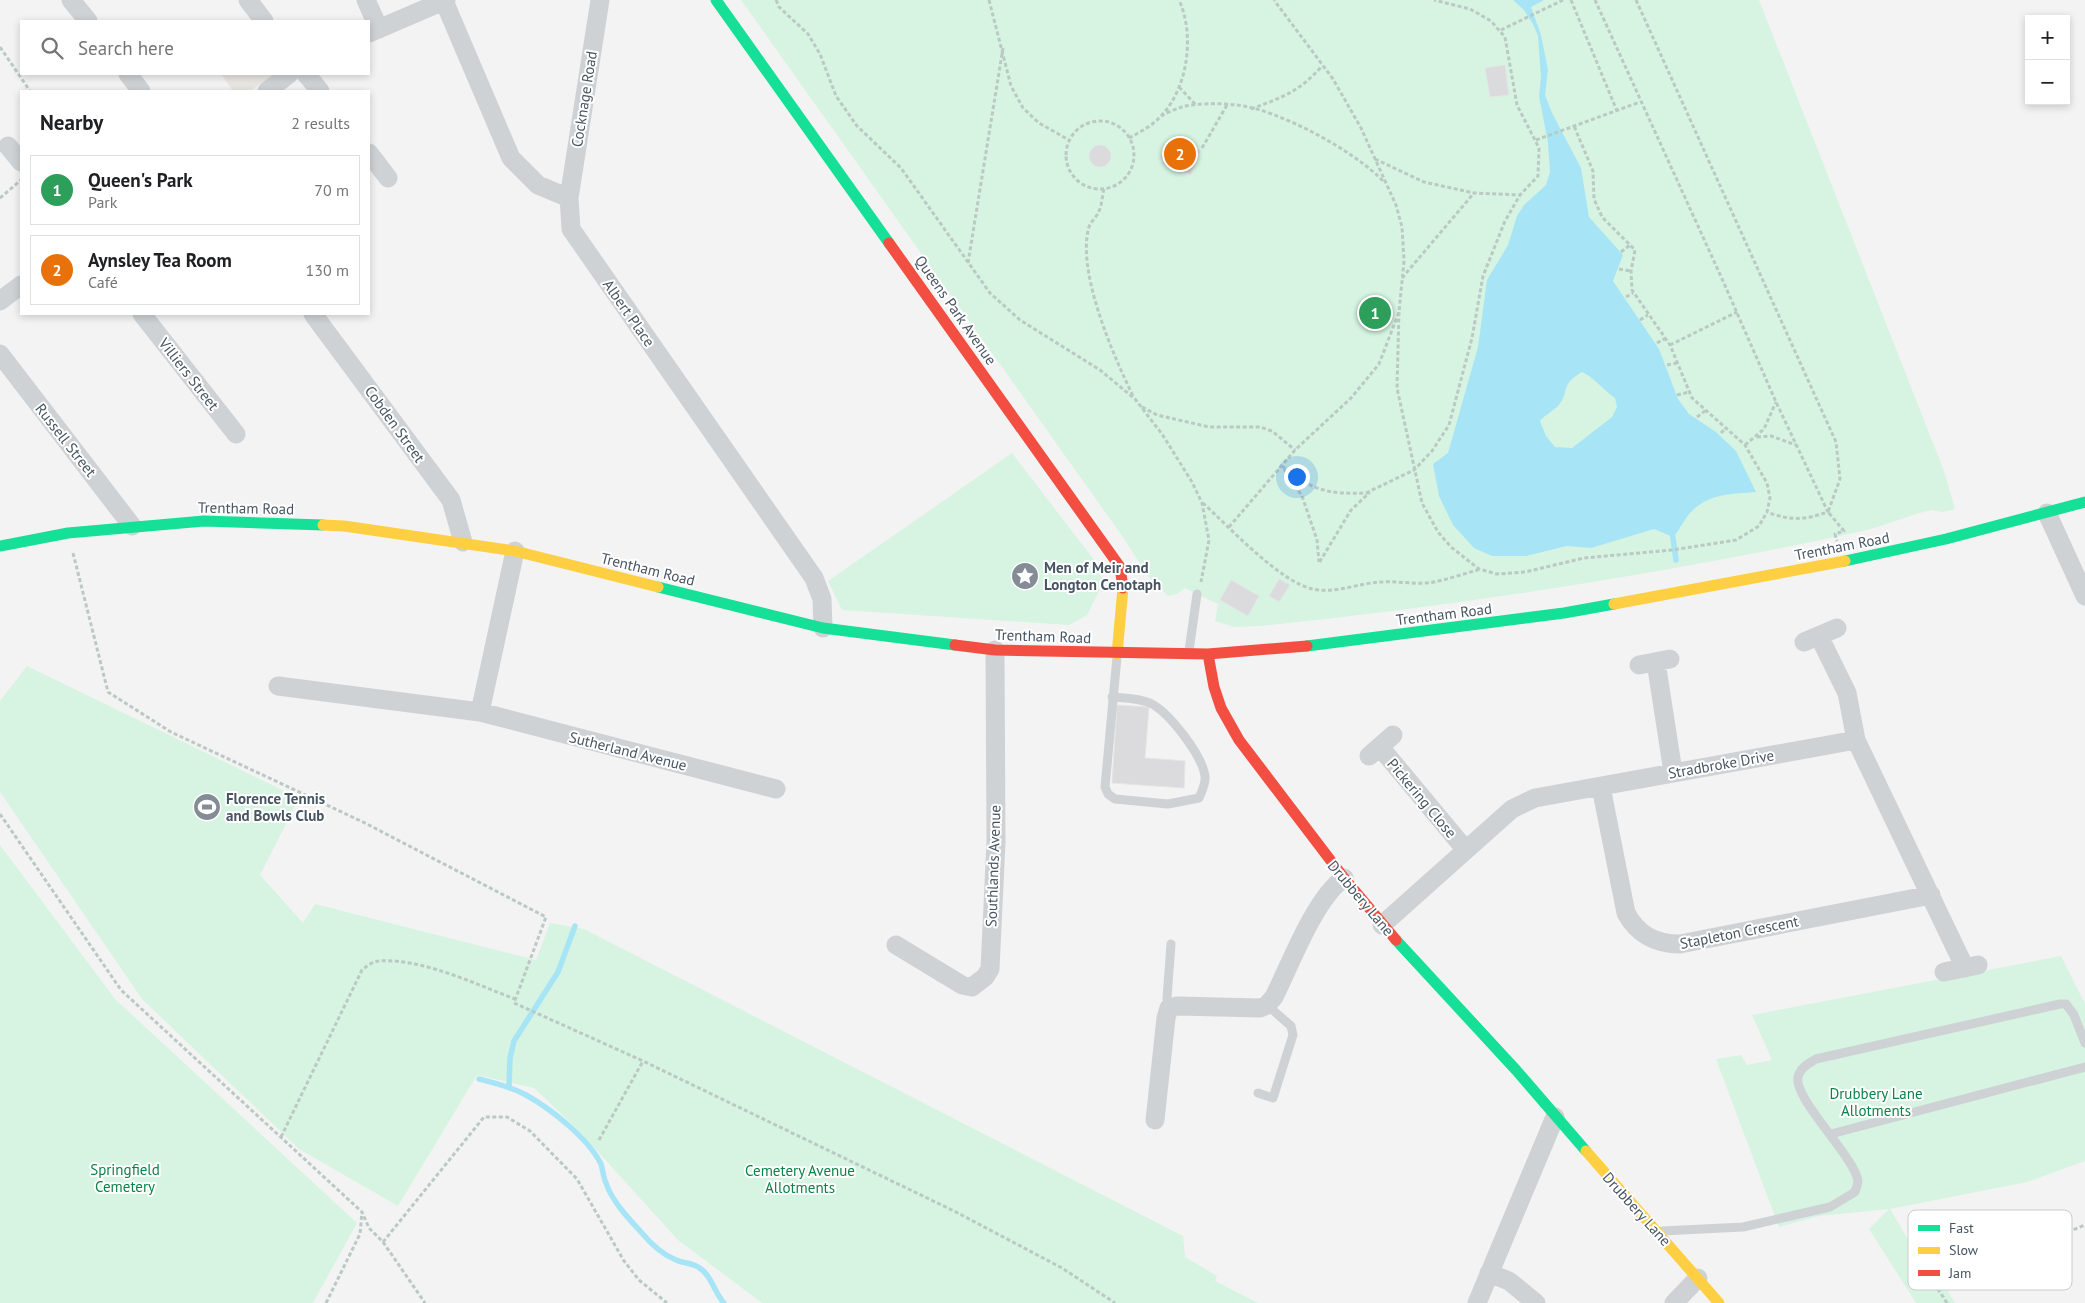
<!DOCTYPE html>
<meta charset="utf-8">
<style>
body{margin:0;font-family:"PT Sans",sans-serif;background:#f2f2f2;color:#202124}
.controls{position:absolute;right:15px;top:15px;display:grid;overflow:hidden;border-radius:0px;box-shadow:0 2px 8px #0003}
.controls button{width:45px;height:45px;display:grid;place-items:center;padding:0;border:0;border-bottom:1px solid #e0e0e0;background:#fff;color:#202124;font:25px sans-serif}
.you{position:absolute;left:1296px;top:476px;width:18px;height:18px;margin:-12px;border:4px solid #fff;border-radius:50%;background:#1a73e8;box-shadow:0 0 0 8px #1a73e833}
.badge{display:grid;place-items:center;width:32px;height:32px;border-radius:50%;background:#0b8043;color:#fff;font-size:16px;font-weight:700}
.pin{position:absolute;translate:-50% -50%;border:2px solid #fff;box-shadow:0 1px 5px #0006}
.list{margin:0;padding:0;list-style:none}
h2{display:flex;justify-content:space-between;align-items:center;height:65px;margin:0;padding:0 20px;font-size:21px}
h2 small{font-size:16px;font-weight:400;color:#757577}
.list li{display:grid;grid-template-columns:32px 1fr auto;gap:15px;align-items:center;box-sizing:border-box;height:70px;margin:0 10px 10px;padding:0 10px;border:1px solid #e0e0e0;border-radius:0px}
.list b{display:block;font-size:19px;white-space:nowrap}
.list p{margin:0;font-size:16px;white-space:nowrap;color:#757577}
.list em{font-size:16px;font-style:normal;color:#757577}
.icon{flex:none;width:28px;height:28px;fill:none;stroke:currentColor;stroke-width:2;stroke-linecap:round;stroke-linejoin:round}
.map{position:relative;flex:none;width:2085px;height:1303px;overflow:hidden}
.search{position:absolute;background:#fff;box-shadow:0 2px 8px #0003;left:20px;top:20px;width:350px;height:55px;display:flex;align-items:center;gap:12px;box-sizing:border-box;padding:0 18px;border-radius:0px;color:#757577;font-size:19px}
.panel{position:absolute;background:#fff;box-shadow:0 2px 8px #0003;left:20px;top:90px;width:350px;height:225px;border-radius:0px}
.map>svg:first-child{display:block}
.commercial{fill:#e8e6e1}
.green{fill:#d6f4e1}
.water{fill:#a7e5f6;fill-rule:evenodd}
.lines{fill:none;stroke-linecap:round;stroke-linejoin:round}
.stream{stroke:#a7e5f6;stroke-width:5.5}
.building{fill:#dbdbdd;stroke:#e5e5e6}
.path{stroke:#bbc9c4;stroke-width:3;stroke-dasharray:4 2.5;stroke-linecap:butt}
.lane{stroke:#cfd2d4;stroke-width:9}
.street{stroke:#cfd2d4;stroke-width:19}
.fast{stroke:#16e098;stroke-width:11}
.slow{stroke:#ffcf43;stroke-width:11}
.jam{stroke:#f24e42;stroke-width:11}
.labels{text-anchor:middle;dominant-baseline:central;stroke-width:4;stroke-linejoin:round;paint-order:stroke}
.street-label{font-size:15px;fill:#475562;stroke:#fff}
.poi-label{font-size:15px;font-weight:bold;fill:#475562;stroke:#fff;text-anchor:start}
.park-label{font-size:15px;fill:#0c8249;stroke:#fff}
.key{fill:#fff;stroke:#c8ccd0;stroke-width:1}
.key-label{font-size:14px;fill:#475562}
</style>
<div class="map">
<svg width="2085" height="1303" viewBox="0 0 2085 1303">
<rect width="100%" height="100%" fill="#f4f3f3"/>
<!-- commercial -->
<path class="commercial" d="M221,74H274L250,91H233Z"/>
<!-- green -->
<path class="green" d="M741,0H1759L1944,471L1955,509L1943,512L1932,510C1909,515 1887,525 1863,531C1665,574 1463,605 1261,626L1234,627L1215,621L1218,604L1185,588L1177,594L1168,596L1149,577L1120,533Z
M1012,453L1098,565L1103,583L1087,615L1069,625L842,610L828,581Z
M27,666L299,798L260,875L303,923L315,904L536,960L550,923L584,929L1183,1236L1185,1257L1217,1276L1215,1281L1258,1303H762L678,1240L580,1132L534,1088L477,1075L398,1206L299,1149L142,999L0,792V701Z
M0,845L115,999L357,1223L313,1303H0Z
M2061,956L2085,1004V1161L2027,1182L1890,1209L1934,1283L1941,1280L1955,1303H1916L1869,1229L1889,1209L1819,1216L1779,1227L1716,1059L1741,1055L1747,1065L1772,1060L1752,1015Z"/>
<!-- water -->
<path class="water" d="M1513,0H1544L1531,7L1541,35L1548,70L1545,95L1552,113L1581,168L1589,217L1623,255L1613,281L1659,349L1678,399L1689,414L1716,432L1736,451L1756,492C1733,494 1709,493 1691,512C1684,519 1680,530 1673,537L1654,529L1591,548L1567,546L1526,556H1492L1474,548L1453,525L1439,496L1433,464L1448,453L1478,347L1487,280L1508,245L1517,216L1524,205L1546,185L1550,172L1548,143L1539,96L1541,77L1538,36L1533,24L1524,10ZM1582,372C1595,378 1603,390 1615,398L1617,407L1612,417L1572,448L1555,447L1546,436L1540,421C1545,415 1553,411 1558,406C1570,393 1559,385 1582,372Z"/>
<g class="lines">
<!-- stream -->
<path class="stream" d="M1672,531L1676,560
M479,1079C495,1083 512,1087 526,1095C551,1109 588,1138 601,1164C603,1170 603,1177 606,1183C612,1201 628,1218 641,1232C651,1244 661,1254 676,1260C683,1263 692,1263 698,1267C711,1274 714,1292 724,1303
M509,1087L510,1058L514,1041L558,972L575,926"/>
</g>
<!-- building -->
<path class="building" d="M1505,65L1509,95L1490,97L1485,68Z
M1169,140L1200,150L1191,175L1163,163L1164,159L1160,158Z
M1089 156a11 11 0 1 1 22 0a11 11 0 1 1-22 0Z
M1279,579L1290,585L1279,602L1269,596Z
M1231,580L1259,596L1248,616L1220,600Z
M1117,705L1149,707L1145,758L1185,761L1184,788L1112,783Z"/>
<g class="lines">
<!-- path -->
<path class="path" d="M776,0L779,7L808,34L820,54L836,96L857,126L901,168L990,293L1020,320L1100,370L1135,399L1162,434L1192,482L1202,503L1209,540L1201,582
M989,0L1011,86L1023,108L1039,123L1069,140
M1571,0L1617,111
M1595,0L1723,281L1776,402L1828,512C1804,520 1791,521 1767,512
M1636,0L1836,442L1840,479L1828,512L1844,531L1835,534L1837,541
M1501,30L1563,0
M0,47L30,91
M1179,87L1196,105
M1251,109C1283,97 1299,92 1322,66
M1161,116C1167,113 1175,109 1182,107C1197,103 1220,103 1236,105C1278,109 1355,151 1384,182
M1066 155a34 34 0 1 1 68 0a34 34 0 1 1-68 0Z
M1129,138C1140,132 1152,126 1161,116C1188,88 1195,35 1179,0
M1536,140L1640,102
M1202,148L1227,105
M1375,159L1424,182L1474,193L1520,195
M1104,189C1102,196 1102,205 1099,211C1097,217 1091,221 1089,227C1076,271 1114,357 1133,396
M0,198L21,180
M1621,252L1630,245
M968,263L1003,48
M1619,269L1631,271
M1402,278L1474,193
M1626,297L1633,293
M1399,312L1397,388L1422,503L1438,532L1451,547L1479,569L1497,574L1525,572L1584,558L1672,550L1736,540L1759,526L1767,512L1770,498L1767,483L1745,445L1692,398L1670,345L1632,290L1631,271L1635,250L1602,217L1594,199L1593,171L1574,126
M1640,320L1648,315
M1657,343L1666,338
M1670,345L1737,312
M1667,365L1678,363
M1677,395L1689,392
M1142,407L1157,415L1209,427H1260L1272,431L1295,450
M1697,417L1705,411
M1721,433L1727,427
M1757,437L1771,436L1796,445
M1745,445L1764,429L1776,402
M1282,466C1315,492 1327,494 1369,493L1351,510L1319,563
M1284,469L1302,496L1317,540L1319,562
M1366,493L1414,470L1432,451L1449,425L1472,338L1483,276L1505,221L1520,195L1538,176L1539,148L1517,105L1505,37L1491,21L1470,9L1434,0
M1203,503C1228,526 1281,583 1313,589C1335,594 1359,583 1381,582C1396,581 1412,584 1427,583C1444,581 1462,574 1478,570
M1229,527L1295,450L1351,398L1379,364L1399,312L1404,261L1402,227L1396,205L1361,128L1333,79L1274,0
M73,553L108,692L171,732L363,822L546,917L514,1003L643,1061L954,1211L1062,1268L1115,1303
M0,814L121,990L362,1212L369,1228L383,1242L425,1303
M281,1137L362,970C367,966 373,961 379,961C422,958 475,984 515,999
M599,1140L643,1061
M383,1242L484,1117H507L530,1131L577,1179L624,1261L639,1280L667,1303
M326,1303L360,1234L362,1212
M1947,1303L1936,1286L2085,1225"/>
<!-- lane -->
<path class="lane" d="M1189,651L1197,594
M1112,697C1124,698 1139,698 1150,703C1169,712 1202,755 1205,776C1206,784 1202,791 1199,798L1168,804L1115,799L1108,794L1105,787L1117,657
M1169,1008L1167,998L1171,944
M1258,1093L1273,1098L1293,1035L1291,1026L1267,1005
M1831,1134L2085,1067
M1662,1231L1743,1227L1830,1207L1855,1192C1856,1188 1858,1184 1858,1181C1854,1155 1788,1094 1799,1074C1802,1066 1810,1063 1816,1059L2060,1004H2066L2074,1015L2085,1043"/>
<!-- street -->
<path class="street" d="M71,0L88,21
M248,0L264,21
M366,0L379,29
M600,0L569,198L571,229L814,578L822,599L823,628
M444,1L511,158L538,185L569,198
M369,33L446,0
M128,74L141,91
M306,74L320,91
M267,91L289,74
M8,146L21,162
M369,153L388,178
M0,301L21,285
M142,314L236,434
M313,314L451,500L463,542
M0,354L132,526
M2047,513L2085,596
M1819,636L1847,693L1856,740
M1804,642L1837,628
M1656,662L1673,772
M1639,665L1670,659
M278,686L480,712L776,789
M480,712L515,551
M1380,747L1465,849
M1369,756L1393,735
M1601,787L1626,913C1638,935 1655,944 1680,944L1931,895
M1382,925L1512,809L1535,798L1856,740L1965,968
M896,945L962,985L972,987L985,977L990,969L996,842L995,650
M1944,972L1978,965
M1155,1120L1166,1018L1169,1008L1177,1006L1260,1008L1267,1005L1274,997C1290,965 1315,898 1344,878
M1489,1273L1509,1281L1536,1303
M1477,1303L1555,1117
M1674,1303L1698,1278"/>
<!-- fast -->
<path class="fast" d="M716,0L889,243
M0,546L68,533L204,521L323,525
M1845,561L1946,539L2085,502
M658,587L823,628L955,645
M1307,646L1564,613L1614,604
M1396,940L1516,1070L1586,1151"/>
<!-- slow -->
<path class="slow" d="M323,525L344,526L515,551L658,587
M1614,604L1845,561
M1117,654L1123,588
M1586,1151L1719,1303"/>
<!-- jam -->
<path class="jam" d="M889,243L1120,567L1123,588
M955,645L995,650L1208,654L1307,646
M1208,654L1214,687L1221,708L1239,740L1344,878L1396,940"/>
</g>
<!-- icons -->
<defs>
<g id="sight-disc" transform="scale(1.4375)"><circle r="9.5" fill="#848c95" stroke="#fff"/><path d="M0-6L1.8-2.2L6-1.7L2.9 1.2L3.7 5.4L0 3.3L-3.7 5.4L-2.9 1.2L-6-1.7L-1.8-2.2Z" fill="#fff"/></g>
<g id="stadium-disc" transform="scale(1.4375)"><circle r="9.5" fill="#848c95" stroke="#fff"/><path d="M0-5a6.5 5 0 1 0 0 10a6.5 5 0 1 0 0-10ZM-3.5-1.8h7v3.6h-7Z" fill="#fff"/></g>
</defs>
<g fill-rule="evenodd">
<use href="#sight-disc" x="1025" y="576"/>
<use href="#stadium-disc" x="207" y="807"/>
</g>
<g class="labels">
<!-- street labels -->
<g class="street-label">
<text transform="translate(584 99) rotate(-81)">Cocknage Road</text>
<text transform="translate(956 310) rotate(55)">Queens Park Avenue</text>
<text transform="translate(629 313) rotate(55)">Albert Place</text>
<text transform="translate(189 374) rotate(52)">Villiers Street</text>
<text transform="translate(395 424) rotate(54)">Cobden Street</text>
<text transform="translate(66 440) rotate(52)">Russell Street</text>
<text transform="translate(246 508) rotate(1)">Trentham Road</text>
<text transform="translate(1842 546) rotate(-11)">Trentham Road</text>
<text transform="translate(648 569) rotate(14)">Trentham Road</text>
<text transform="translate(1444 614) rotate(-7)">Trentham Road</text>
<text transform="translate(1043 636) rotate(2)">Trentham Road</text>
<text transform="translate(628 751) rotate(14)">Sutherland Avenue</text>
<text transform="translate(1721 764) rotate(-10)">Stradbroke Drive</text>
<text transform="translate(1422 798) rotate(50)">Pickering Close</text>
<text transform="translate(993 866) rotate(-88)">Southlands Avenue</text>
<text transform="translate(1361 898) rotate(50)">Drubbery Lane</text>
<text transform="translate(1739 932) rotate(-11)">Stapleton Crescent</text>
<text transform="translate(1637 1209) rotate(48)">Drubbery Lane</text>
</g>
<!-- poi labels -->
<g class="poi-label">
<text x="1044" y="567">Men of Meir and<tspan x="1044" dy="17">Longton Cenotaph</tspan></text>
<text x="226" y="798">Florence Tennis<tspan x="226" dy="17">and Bowls Club</tspan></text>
</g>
<!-- park labels -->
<g class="park-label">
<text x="1876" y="1093">Drubbery Lane<tspan x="1876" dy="17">Allotments</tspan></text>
<text x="125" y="1169">Springfield<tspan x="125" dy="17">Cemetery</tspan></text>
<text x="800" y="1170">Cemetery Avenue<tspan x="800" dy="17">Allotments</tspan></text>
</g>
</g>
<!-- legend -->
<rect x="1908" y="1210" width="164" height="80" rx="8" class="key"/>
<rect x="1918" y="1225" width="22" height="6" fill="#16e098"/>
<rect x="1918" y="1247" width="22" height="7" fill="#ffcf43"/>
<rect x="1918" y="1270" width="22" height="6" fill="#f24e42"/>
<g class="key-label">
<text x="1949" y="1233">Fast</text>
<text x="1949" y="1255">Slow</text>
<text x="1949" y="1278">Jam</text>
</g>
</svg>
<div class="controls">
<button>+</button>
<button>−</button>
</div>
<div class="you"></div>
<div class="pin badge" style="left:1375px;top:313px;background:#2e9e5b">1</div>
<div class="pin badge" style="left:1180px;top:154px;background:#e8710a">2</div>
<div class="search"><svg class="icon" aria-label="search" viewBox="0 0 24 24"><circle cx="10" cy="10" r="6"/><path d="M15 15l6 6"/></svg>Search here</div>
<section class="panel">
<h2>Nearby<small>2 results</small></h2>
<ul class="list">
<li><span class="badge" style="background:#2e9e5b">1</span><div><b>Queen's Park</b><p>Park</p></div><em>70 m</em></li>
<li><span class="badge" style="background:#e8710a">2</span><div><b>Aynsley Tea Room</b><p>Café</p></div><em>130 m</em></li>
</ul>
</section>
</div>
